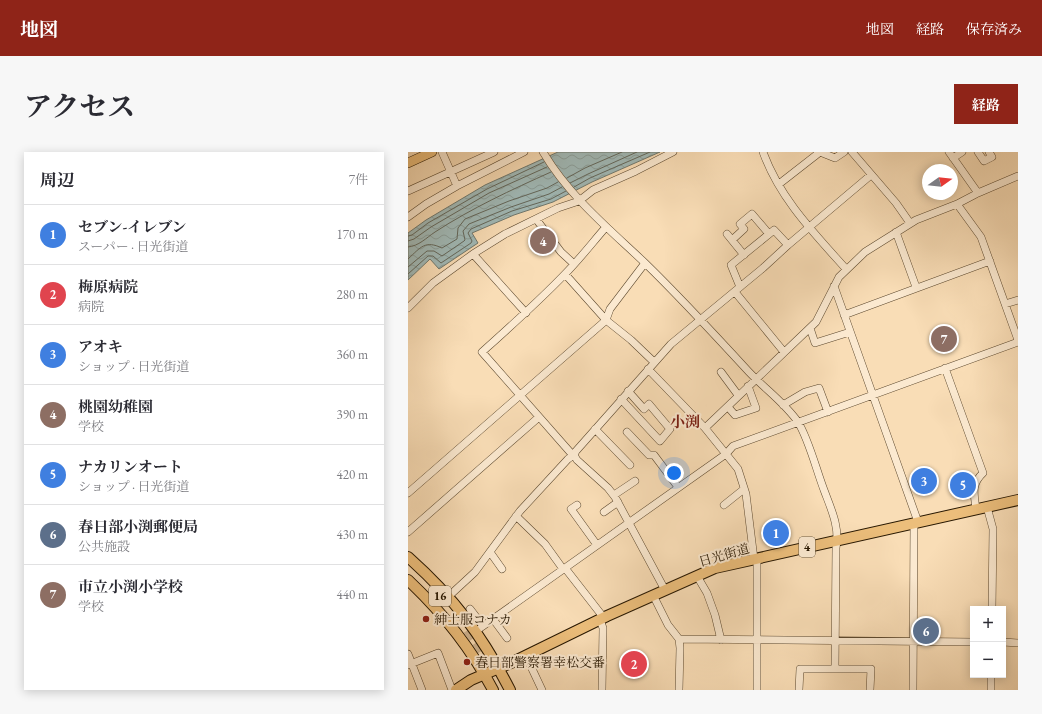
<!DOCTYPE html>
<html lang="ja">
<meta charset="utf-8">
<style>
body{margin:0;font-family:"EB Garamond","Noto Serif JP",serif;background:#f7f7f7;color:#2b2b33}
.controls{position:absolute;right:12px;bottom:12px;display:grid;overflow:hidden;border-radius:0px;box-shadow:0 2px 10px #0003}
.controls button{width:36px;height:36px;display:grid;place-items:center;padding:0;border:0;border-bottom:1px solid #e1e1e2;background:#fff;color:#2b2b33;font:20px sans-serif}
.compass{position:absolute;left:514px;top:12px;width:36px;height:36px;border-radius:50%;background:#fff;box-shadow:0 2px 10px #0003;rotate:75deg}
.you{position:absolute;left:266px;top:321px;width:14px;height:14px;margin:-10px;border:3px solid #fff;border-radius:50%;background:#1a73e8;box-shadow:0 0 0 6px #1a73e833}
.badge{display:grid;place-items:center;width:26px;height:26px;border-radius:50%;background:#8f2418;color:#fff;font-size:13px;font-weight:700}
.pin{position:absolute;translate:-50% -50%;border:2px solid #fff;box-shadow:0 1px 4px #0006}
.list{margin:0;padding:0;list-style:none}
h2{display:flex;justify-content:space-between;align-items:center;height:52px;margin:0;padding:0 16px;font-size:17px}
h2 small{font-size:13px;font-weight:400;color:#7c7c81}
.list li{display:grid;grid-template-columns:26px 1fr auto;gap:12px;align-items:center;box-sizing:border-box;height:60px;padding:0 16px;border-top:1px solid #e1e1e2}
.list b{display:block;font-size:15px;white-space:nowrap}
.list p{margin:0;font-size:13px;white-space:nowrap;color:#7c7c81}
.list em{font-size:13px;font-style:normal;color:#7c7c81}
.map{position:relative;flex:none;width:610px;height:538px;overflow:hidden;border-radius:0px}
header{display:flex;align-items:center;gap:24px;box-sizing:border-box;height:56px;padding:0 20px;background:#8f2418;color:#fff}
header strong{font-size:19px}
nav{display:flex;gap:22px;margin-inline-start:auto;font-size:14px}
.intro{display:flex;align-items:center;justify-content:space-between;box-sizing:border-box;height:96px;padding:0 24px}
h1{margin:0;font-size:28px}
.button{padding:10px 18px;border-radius:0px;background:#8f2418;color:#fff;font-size:14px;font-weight:700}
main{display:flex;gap:24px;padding:0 24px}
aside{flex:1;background:#fff;border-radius:0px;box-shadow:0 2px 10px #0003}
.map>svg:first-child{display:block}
.water{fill:url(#water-waves);stroke:#70796f}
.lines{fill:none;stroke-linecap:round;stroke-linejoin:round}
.shore{stroke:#64685c;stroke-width:1}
.highway-tunnel{stroke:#cfb592;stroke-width:10;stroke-dasharray:10 5;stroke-linecap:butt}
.minor-casing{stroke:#5c482e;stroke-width:8}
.major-casing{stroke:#271701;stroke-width:10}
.highway-casing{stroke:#271701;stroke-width:12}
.minor{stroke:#fbe9d0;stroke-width:7}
.major{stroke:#ecbe7b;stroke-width:9}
.highway{stroke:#ecbe7b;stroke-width:10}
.poi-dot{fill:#8f2418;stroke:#fbe9d0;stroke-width:1.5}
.labels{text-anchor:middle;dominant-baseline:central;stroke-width:4;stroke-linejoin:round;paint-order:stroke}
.shield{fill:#fbe9d0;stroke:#67563f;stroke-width:1}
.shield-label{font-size:12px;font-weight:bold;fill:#271701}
.street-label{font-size:13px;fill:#271701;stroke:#fbe9d0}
.poi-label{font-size:13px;fill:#271701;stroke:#fbe9d0;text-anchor:start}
.quarter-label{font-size:15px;font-weight:bold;fill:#7a1f14;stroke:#fbe9d0}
</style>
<header>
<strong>地図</strong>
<nav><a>地図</a><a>経路</a><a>保存済み</a></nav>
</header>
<div class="intro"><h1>アクセス</h1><a class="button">経路</a></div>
<main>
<aside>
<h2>周辺<small>7件</small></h2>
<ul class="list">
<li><span class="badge" style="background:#3f7fe0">1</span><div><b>セブン-イレブン</b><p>スーパー · 日光街道</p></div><em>170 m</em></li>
<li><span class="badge" style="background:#e0444e">2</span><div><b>梅原病院</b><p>病院</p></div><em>280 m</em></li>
<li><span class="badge" style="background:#3f7fe0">3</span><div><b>アオキ</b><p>ショップ · 日光街道</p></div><em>360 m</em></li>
<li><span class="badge" style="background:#8d6e63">4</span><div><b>桃園幼稚園</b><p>学校</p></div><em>390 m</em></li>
<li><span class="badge" style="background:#3f7fe0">5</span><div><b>ナカリンオート</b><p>ショップ · 日光街道</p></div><em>420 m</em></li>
<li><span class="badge" style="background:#5c6f8a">6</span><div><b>春日部小渕郵便局</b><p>公共施設</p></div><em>430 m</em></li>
<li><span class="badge" style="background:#8d6e63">7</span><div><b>市立小渕小学校</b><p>学校</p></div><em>440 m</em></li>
</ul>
</aside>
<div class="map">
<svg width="610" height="538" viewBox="0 0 610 538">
<defs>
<pattern id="water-waves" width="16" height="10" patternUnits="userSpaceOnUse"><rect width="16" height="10" fill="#a1bab8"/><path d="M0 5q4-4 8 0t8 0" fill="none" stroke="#8b9f9c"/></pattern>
</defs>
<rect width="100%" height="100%" fill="#f9ddb6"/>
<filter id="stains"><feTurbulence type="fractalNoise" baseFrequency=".005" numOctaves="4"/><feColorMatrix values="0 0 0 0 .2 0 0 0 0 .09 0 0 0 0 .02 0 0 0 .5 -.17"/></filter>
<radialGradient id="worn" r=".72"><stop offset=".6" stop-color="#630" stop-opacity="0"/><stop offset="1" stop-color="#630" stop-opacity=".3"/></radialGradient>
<!-- water -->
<path class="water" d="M150,0H252L184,30L145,50L106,63L64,81L70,91L31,117L22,107L0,128V81L18,68L77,33Z"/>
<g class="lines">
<!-- shore -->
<path class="shore" d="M159,26L177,16L214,0
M162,31L180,22L229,0
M166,35L182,26L242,0
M0,84L4,83L20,71L79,37L136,10
M0,89L6,87L23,75L81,41L139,15
M0,95C11,94 18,86 27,80C64,56 103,38 143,20
M0,107C13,95 17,88 34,96L49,87L50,76L57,67L101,49L139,36L150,30
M0,115L19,99H26L34,104L56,89L57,88L55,79L61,72L103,55L141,42L154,35
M0,122L20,104H25L33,111L63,91L64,89L60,81L63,77L104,59L143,47L158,39"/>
<!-- highway-tunnel -->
<path class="highway-tunnel" d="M60,478L76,502"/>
<!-- minor casing -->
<g class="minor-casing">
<path id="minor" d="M135,0C161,44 200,76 237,111C273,146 307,183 341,220C357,237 377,251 390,270C401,288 408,317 416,338C423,357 432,375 428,396L427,517
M355,0C372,47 406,81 438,117
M444,0L488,51L502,71
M541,0L570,41
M570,0L576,9L584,5L581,0
M545,6L554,0
M371,32L412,0L427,6L436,0
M49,34L116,0
M0,39L86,0
M549,52L573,85L610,188
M0,65L18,52L49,34L34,0
M128,67L153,100L166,112
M198,75C184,91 171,108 156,123C130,150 102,175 74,200L162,300L166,303L169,308L200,336L207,345L257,438
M488,80L508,135
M319,82L336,103
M324,88L336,77L332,72L344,62L361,82
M65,102L118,161
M157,122L198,168L223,188L246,210
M426,134L510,370
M332,135L323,113L366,78L380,93
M327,140L376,200
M597,152L610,148
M0,156L25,131L65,102L97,82L150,56L171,49L185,38L228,19L265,0
M436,163L582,109
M402,176L407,191L442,180
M537,216L575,321C563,332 566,342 568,357
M240,217L297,276L330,317L338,342L346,407
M313,220L330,243
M213,247L252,289L262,277L241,252L236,257L220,239
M375,253L397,240L411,236L420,260
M320,255L327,263L348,256L340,234
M297,276L408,170L431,125L457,100L508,68L549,52L570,41L610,24
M187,277L222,313
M219,280L241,303H246L270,335
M0,341L196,170L198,168L202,157L237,111
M206,343L227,329
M169,353L163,357L189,393
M316,353L336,337
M579,355L585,377L584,457
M196,360L210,350
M108,364L137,392L155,417
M0,380L131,265
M82,400L94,417
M157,416L196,466
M289,424L299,441L307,463L313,488
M245,443L260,473L271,487L272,496L271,538
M41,444L67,420L112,359L160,307L166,303L168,299L263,192L355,116L380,93L463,23
M62,457L75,474
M85,467L99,486
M192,468L195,476L194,538
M68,479L318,302L325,294L610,190
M271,487L565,490
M595,490L610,491
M0,502L14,538
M118,504L134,538
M0,513L30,501L44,538
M349,538V407
M391,538L392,517H463L462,538
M505,538L506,371
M583,538V523"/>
</g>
<!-- major casing -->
<g class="major-casing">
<path id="major" d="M0,11L24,0"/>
</g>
<!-- highway casing -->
<g class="highway-casing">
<path id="highway" d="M0,405C46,446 74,483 102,538
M0,428C34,460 63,496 85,538
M48,538L63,528L105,510L199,464L307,416L610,348"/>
</g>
<!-- minor -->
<use href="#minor" class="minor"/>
<!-- major -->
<use href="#major" class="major"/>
<!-- highway -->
<use href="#highway" class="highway"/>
</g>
<!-- markers -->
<g class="poi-dot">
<circle cx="18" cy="467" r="4"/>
<circle cx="59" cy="510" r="4"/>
</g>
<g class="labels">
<!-- shield labels -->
<g class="shield">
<rect x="391" y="385" width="16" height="20" rx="3"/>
<rect x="21" y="434" width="22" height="20" rx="3"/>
</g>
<g class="shield-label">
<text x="399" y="395">4</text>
<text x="32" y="444">16</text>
</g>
<!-- street labels -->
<g class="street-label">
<text transform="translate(316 403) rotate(-16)">日光街道</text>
</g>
<!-- poi labels -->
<g class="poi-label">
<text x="26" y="467">紳士服コナカ</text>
<text x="67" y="510">春日部警察署幸松交番</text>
</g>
<!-- quarter labels -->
<g class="quarter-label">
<text x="277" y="269">小渕</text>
</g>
</g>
<rect width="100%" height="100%" filter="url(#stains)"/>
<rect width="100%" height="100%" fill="url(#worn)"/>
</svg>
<div class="controls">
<button>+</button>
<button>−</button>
</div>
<svg class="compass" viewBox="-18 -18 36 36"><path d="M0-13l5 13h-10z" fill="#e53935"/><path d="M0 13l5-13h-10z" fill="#7c7c81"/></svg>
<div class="you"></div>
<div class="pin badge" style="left:368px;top:381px;background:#3f7fe0">1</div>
<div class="pin badge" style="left:226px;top:512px;background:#e0444e">2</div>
<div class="pin badge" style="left:516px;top:329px;background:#3f7fe0">3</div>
<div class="pin badge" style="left:135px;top:89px;background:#8d6e63">4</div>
<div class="pin badge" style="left:555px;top:333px;background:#3f7fe0">5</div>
<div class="pin badge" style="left:518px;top:479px;background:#5c6f8a">6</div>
<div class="pin badge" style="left:536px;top:187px;background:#8d6e63">7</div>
</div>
</main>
